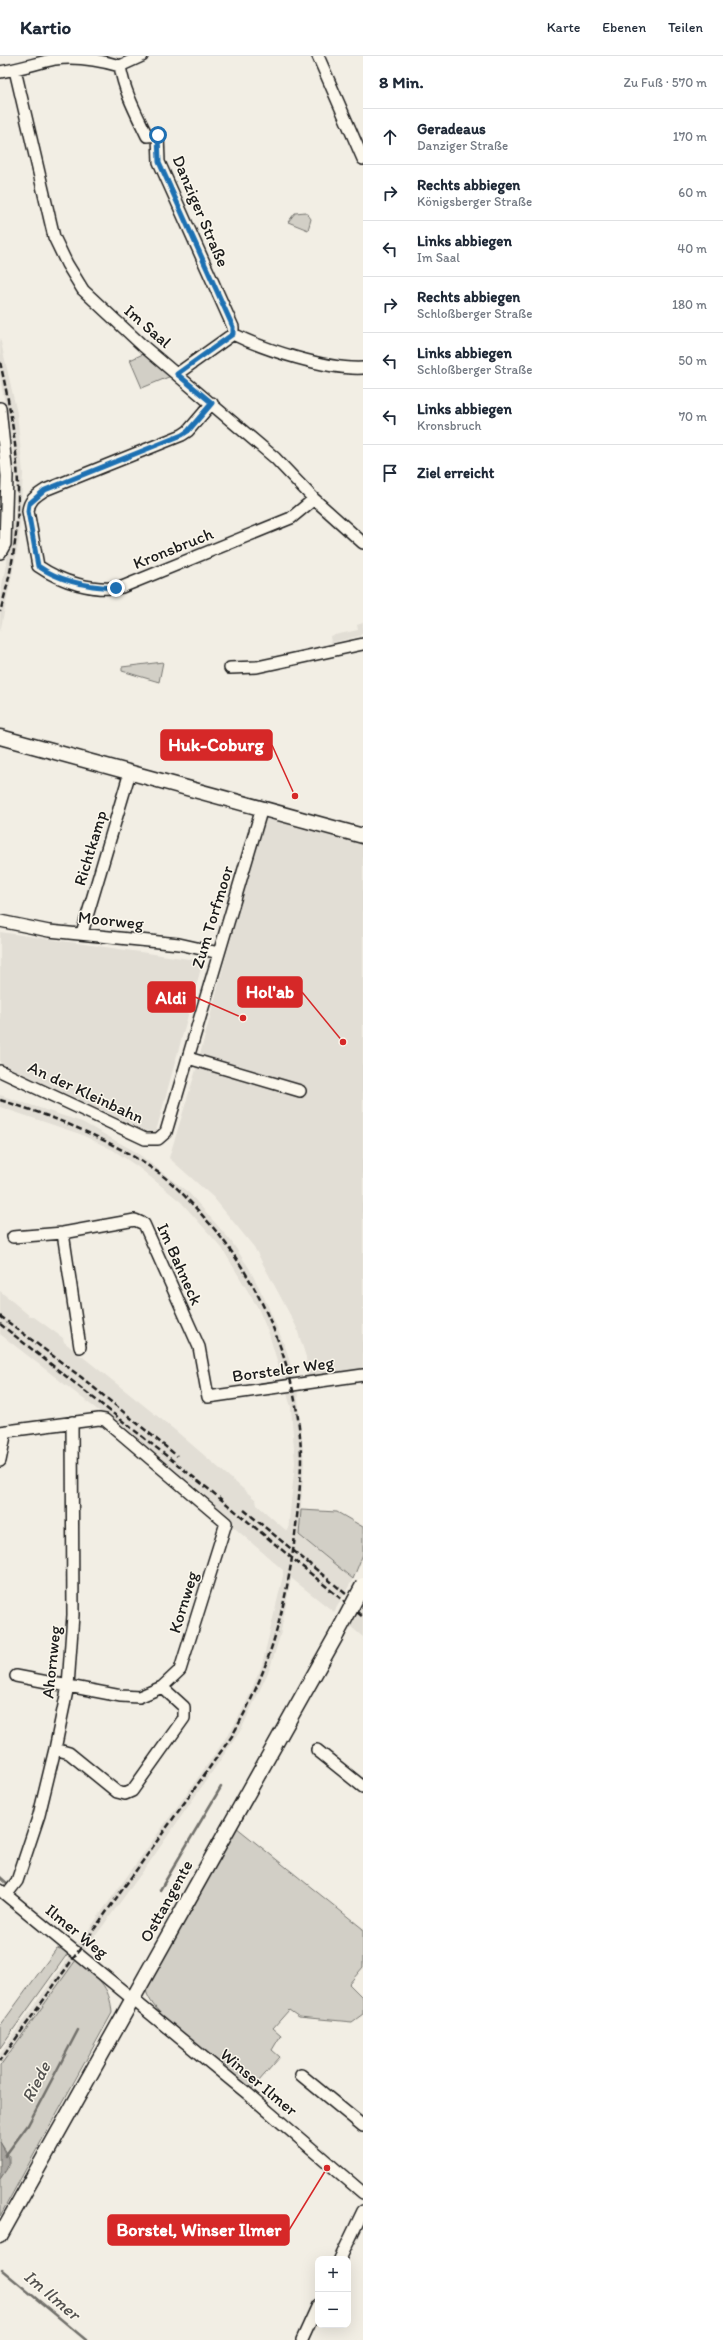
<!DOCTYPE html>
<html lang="de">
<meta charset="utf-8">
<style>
body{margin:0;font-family:Itim,sans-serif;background:#f6f6f7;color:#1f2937}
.controls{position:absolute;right:12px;bottom:12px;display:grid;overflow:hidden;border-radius:8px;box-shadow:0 4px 16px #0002}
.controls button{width:36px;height:36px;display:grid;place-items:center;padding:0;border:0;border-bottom:1px solid #e0e1e3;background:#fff;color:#1f2937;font:20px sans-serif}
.stop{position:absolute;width:12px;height:12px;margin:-9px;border:3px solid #1f6fb2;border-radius:50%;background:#fff}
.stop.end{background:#1f6fb2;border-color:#fff;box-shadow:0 1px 4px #0008}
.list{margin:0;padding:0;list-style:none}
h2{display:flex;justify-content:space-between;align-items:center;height:52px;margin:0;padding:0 16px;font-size:17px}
h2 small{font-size:13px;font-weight:400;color:#747a83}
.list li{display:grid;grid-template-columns:26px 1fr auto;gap:12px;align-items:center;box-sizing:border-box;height:56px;padding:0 16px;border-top:1px solid #e0e1e3}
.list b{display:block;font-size:15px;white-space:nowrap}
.list p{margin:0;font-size:13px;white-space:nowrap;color:#747a83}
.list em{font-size:13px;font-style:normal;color:#747a83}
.icon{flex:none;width:22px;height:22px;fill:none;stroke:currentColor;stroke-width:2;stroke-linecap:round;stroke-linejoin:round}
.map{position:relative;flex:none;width:363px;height:2284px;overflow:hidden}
header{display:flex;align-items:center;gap:24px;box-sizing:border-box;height:56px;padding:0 20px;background:#fff;border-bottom:1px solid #e0e1e3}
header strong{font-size:19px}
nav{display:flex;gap:22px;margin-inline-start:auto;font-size:14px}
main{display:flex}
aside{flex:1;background:#fff}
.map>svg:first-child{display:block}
.built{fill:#e2ded5}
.green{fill:#d2cfc6;stroke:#777671}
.water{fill:#a9a6a0;stroke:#716f6b}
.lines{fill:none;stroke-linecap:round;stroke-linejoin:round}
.stream{stroke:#716f6b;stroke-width:2.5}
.minor-casing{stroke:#1c1c1c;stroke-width:14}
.major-casing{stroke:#1c1c1c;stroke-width:17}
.minor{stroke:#fbf7ec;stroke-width:11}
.major{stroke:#fbf7ec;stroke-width:14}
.rail{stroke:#1c1c1c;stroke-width:2.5;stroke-dasharray:6 3;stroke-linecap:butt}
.major-bridge-casing{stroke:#1c1c1c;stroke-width:17;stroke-linecap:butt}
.major-bridge{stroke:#fbf7ec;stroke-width:14}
.route{stroke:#1f6fb2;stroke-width:5}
.labels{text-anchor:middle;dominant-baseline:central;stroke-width:3;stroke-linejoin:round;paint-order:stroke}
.street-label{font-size:17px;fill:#1c1c1c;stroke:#fbf7ec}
.water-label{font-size:18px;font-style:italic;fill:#545351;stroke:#fbf7ec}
.leader{fill:none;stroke:#d62828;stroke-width:1.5}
.callout-dot{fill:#d62828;stroke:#fbf7ec;stroke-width:1.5}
.callout{fill:#d62828;stroke:#d62828;stroke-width:1.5}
.callout-label{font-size:18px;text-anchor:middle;font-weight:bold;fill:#fff}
</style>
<header>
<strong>Kartio</strong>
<nav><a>Karte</a><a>Ebenen</a><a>Teilen</a></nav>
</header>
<main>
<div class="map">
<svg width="363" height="2284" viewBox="0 0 363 2284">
<rect width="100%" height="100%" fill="#f2eee4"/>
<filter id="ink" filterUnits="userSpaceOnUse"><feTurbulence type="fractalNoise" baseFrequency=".025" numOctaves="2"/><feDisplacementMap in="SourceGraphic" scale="8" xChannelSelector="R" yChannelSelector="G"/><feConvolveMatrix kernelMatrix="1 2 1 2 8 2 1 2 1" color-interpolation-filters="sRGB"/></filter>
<g filter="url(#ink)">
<!-- built -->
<path class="built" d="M0,282L17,357L23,417L19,485L0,576V540L15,461L16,423L12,382L0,322Z
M363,567V576L360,580L331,587L330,580L358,574L357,569Z
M266,751L363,780V1318L308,1323L306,1301L296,1270L254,1191L213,1141L169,1102L195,1017Z
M0,876L203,905L155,1079L0,1007Z
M0,1039L82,1066L136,1096L189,1137L231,1185L249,1212L268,1250L286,1293L297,1331L304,1407L299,1479L353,1523L334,1556L291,1522L280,1580L270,1612L241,1674L149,1807L0,2010V1997L215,1698L235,1668L246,1647L262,1609L283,1520V1514L108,1362L0,1278V1235L31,1261H34L63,1282L64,1286L176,1375L256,1444L257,1449L288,1476L295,1407L291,1351L269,1278L258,1252L222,1192L181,1146L138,1111L113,1094L80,1078L0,1051Z
M363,1545V1581L350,1570Z"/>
<!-- green -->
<path class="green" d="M306,156L311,163L308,174L288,166L295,157Z
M143,298L171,320L142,332L130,304Z
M163,606L159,626L122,615V611Z
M301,1454L337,1456L363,1471V1498L353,1523L299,1479Z
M236,1771L363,1873V1911L349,1928L363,1942V1958L352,1966L299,1961L289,1954L273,1972L281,1979L272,1994L280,2001L251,2034C230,2018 145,1956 146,1932Z
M62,1891L68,1897L0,1992V1970L57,1892L60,1893Z
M76,1904C97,1921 110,1929 112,1957L0,2160V2123L9,2110V2100L0,2086V2010Z"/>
<!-- water -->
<path class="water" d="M0,2086C10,2104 12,2105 0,2123Z"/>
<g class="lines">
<!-- stream -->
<path class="stream" d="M0,1821L8,1828
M160,1834L221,1731
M5,2100L28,2069L78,1974
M2,2214L86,2284"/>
<!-- minor casing -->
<g class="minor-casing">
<path id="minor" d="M318,0L363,103
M120,10C124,35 136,57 147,80L158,79L159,106L233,271V278
M120,10L142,0
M15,14L54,181L67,208L83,234L143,290L275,402L314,443L363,487
M0,16C19,13 37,7 55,3C77,0 99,4 120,10
M177,318L233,278C265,294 328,314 363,312
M212,347L188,375L182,379L45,434C36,440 29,444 28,455L38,510C61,526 94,536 122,531L291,462L314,443
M0,352L7,420L5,488L0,497
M230,612L257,611L363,588
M0,865L49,875L179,888L219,897
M82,877L130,716
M188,1002L300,1035
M0,1015L145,1083H158L166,1076L262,752
M63,1177L80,1291
M13,1181L63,1177L135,1164L144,1168L199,1291L208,1341L363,1319
M0,1376L99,1363L105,1364L226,1467L180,1614L162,1631L139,1641L121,1640L16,1620
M0,1405L6,1375
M55,1693L69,1697L117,1736L125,1738L132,1735L184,1662V1651L162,1631
M317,1694L363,1731
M0,1834L248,2038L363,2137
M6,1839L17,1825L39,1759L55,1693L68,1630L73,1559L72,1366
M301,2019L363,2070
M340,2203L363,2155
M302,2284L318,2249"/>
</g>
<!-- major casing -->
<g class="major-casing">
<path id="major" d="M0,681L363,780
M0,2180L337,1578"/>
</g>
<!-- minor -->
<use href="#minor" class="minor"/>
<!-- major -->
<use href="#major" class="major"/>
<!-- rail -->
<path class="rail" d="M0,306C21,398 27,464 0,556
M0,1044C56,1061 110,1083 159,1117C178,1131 194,1150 210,1168C263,1229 300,1319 301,1401C301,1430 297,1460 294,1488C284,1560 268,1617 232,1680L0,2005
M0,1260L81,1321L177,1400
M0,1268L211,1435L363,1561
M244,1454L363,1552"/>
<!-- major-bridge casing -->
<g class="major-bridge-casing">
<path id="major-bridge" d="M337,1578L363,1529"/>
</g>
<!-- major-bridge -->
<use href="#major-bridge" class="major-bridge"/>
</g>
</g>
<g class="lines" filter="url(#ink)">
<!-- route -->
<path class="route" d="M116,532C88,531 61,526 38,510L28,455L29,448L45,434L182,379L188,375L212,347L177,318L233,278V271L159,106L158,79"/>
</g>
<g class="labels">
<!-- street labels -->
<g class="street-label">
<text transform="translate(201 155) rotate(67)">Danziger Straße</text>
<text transform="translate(148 270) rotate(41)">Im Saal</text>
<text transform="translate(173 492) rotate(-22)">Kronsbruch</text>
<text transform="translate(90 792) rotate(-73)">Richtkamp</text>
<text transform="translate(212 861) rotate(-73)">Zum Torfmoor</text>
<text transform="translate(111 864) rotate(6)">Moorweg</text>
<text transform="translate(86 1036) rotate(25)">An der Kleinbahn</text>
<text transform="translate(180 1208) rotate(66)">Im Bahneck</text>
<text transform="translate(283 1313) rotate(-8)">Borsteler Weg</text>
<text transform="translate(183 1546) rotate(-73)">Kornweg</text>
<text transform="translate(51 1606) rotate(-84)">Ahornweg</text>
<text transform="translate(166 1845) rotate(-61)">Osttangente</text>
<text transform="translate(77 1875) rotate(39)">Ilmer Weg</text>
<text transform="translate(259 2026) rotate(40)">Winser Ilmer</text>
</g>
<!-- water labels -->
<g class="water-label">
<text transform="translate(36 2026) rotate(-63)">Riede</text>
<text transform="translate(52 2239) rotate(40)">Im Ilmer</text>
</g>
</g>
<!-- callouts -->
<path class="leader" d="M295 740L272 689M343 986L302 936M243 962L195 941M327 2112L289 2174"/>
<g class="callout-dot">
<circle cx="295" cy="740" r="4"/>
<circle cx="343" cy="986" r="4"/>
<circle cx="243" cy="962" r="4"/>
<circle cx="327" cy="2112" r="4"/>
</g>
<g class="callout">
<rect x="161" y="674" width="111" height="30" rx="4"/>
<rect x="238" y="921" width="64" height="30" rx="4"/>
<rect x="148" y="926" width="47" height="30" rx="4"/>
<rect x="108" y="2159" width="181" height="30" rx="4"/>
</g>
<g class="callout-label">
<text x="216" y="695">Huk-Coburg</text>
<text x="270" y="942">Hol'ab</text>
<text x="171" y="948">Aldi</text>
<text x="199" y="2180">Borstel, Winser Ilmer</text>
</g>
</svg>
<div class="controls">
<button>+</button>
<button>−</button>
</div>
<div class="stop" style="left:158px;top:79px"></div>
<div class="stop end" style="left:116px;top:532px"></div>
</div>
<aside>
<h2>8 Min.<small>Zu Fuß · 570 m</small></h2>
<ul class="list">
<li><svg class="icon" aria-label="ahead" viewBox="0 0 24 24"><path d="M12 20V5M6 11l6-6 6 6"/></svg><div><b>Geradeaus</b><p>Danziger Straße</p></div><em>170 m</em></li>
<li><svg class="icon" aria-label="right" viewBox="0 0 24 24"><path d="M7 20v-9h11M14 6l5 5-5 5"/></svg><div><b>Rechts abbiegen</b><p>Königsberger Straße</p></div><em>60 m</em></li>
<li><svg class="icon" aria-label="left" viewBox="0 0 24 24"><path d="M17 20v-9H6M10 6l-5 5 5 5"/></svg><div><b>Links abbiegen</b><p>Im Saal</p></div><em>40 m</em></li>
<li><svg class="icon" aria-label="right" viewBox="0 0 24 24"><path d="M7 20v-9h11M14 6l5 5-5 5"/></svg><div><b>Rechts abbiegen</b><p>Schloßberger Straße</p></div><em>180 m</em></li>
<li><svg class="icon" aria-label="left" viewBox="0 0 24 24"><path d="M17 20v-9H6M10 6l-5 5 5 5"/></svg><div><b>Links abbiegen</b><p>Schloßberger Straße</p></div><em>50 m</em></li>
<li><svg class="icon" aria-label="left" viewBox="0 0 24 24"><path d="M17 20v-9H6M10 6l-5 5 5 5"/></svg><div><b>Links abbiegen</b><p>Kronsbruch</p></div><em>70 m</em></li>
<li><svg class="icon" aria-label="arrive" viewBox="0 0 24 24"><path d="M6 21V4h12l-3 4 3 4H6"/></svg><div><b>Ziel erreicht</b></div></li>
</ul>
</aside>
</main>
